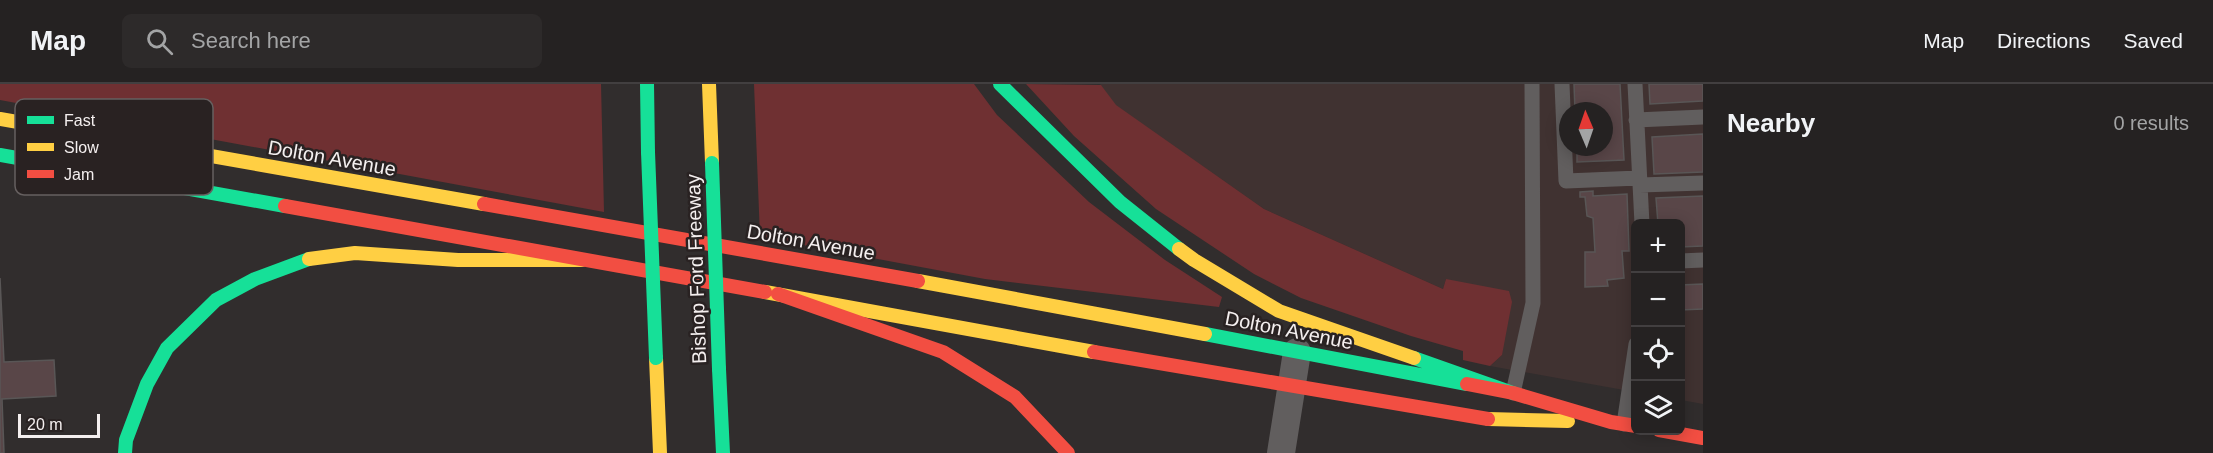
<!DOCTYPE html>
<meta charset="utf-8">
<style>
body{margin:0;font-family:Arial,sans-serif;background:#2d2a2a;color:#f1f3f6}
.controls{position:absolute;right:18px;bottom:18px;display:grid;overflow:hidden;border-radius:9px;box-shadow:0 3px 15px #0003}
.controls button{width:54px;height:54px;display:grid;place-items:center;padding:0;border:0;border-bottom:2px solid #423f40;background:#252222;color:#f1f3f6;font:30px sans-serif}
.compass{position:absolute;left:1559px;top:18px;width:54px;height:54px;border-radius:50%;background:#252222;box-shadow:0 3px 15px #0003;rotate:358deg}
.scale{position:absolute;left:18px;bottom:15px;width:82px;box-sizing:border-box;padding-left:6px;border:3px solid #f4efef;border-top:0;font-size:16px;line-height:21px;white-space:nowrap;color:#f4efef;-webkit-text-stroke:4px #292222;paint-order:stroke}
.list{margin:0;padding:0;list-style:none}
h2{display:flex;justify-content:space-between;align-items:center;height:78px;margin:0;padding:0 24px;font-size:26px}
h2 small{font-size:20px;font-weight:400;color:#a3a4a5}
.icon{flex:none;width:33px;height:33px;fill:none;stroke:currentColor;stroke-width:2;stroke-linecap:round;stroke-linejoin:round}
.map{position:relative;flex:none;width:1703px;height:369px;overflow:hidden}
header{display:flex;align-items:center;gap:36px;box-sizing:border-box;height:84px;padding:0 30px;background:#252222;border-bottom:2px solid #423f40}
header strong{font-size:28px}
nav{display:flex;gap:33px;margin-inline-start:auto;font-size:21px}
.search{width:420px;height:54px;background:#2d2a2a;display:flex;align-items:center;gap:15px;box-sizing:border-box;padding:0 21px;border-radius:9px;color:#a3a4a5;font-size:22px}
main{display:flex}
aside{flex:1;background:#252222}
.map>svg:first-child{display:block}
.built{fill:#403231;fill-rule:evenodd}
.green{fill:#6f3032}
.building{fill:#594648;stroke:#595656;stroke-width:1.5}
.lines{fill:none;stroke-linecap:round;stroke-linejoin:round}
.lane{stroke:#615e5e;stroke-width:15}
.street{stroke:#615e5e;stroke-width:28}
.fast{stroke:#16e098;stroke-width:14}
.slow{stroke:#ffcf43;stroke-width:14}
.jam{stroke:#f24e42;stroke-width:14}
.fast-bridge{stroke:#16e098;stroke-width:14}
.labels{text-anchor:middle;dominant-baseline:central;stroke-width:5;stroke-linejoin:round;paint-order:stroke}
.street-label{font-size:20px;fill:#f4efef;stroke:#292222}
.key{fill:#292222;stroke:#666060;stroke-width:1.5}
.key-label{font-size:16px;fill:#f4efef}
</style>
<header>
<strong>Map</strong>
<div class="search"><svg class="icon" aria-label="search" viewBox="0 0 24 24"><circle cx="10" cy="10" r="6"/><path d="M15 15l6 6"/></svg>Search here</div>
<nav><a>Map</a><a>Directions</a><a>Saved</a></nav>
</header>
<main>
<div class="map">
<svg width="1703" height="369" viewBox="0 0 1703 369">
<rect width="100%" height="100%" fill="#312d2d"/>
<!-- built -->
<path class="built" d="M1100,0H1703V320L1681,316L1680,140H1636L1635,308L1490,282L1502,271L1446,195L1443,205L1264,125L1115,21ZM1568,27H1604V63H1568Z"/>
<!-- green -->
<path class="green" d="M0,0H601L604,128L0,16Z
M754,0H974L997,31L1089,118L1165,176L1222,213L1219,223L985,195L760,153Z
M1026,0L1101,1L1116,21L1264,125L1443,205L1446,195L1509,207L1512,218L1502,271L1490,282L1463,276V267L1411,252L1301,214L1254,190L1156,125L1074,52Z"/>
<!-- building -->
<path class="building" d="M1574,0H1620L1624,76L1577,78V63H1604V27H1575Z
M1649,0H1703V17L1650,20Z
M1703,50V88L1654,90L1652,53Z
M1593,107V112L1627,110L1629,167H1622L1624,194L1607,196L1608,202L1585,203V168H1595L1593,134L1587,132L1585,113H1580V108Z
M1703,112V162L1680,163V140H1658L1656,114Z
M0,194L4,278L54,276L56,312L2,315L4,369H0Z
M1703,200V225L1680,226V201Z"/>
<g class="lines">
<!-- lane -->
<path class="lane" d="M1562,0L1566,97L1639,94
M1635,0L1642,140
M1636,36L1703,33
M1640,101L1703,99
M1680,177L1703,176
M1513,309L1533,219L1532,0
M1624,340L1636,260"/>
<!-- street -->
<path class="street" d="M1281,369L1297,268"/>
<!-- fast -->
<path class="fast" d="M647,0L648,68
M1000,0L1120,118L1179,165
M0,71L285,122
M1205,250L1467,300
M1414,274L1513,309
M719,285L723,369
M125,369L126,356L147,300L167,264L216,216L255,195L309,175"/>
<!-- slow -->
<path class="slow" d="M709,0L712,79
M0,35L484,120
M1179,165L1194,176L1279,227L1414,274
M309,175L355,169L458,176H582
M918,197L1205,250
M765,208L1094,268
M656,274L660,369
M1488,335L1568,337"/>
<!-- jam -->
<path class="jam" d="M484,120L918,197
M285,122L765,208
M778,210L943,268L1015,313L1068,369
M1094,268L1488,335
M1467,300L1513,309L1611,338L1636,342
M1659,346L1703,354"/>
<!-- fast-bridge -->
<path class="fast-bridge" d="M648,68L656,274
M712,79L719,285"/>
</g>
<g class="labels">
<!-- street labels -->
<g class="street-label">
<text transform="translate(332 74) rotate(10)">Dolton Avenue</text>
<text transform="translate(811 158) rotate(10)">Dolton Avenue</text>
<text transform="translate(696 185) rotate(-92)">Bishop Ford Freeway</text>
<text transform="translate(1289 246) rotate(11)">Dolton Avenue</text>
</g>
</g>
<!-- legend -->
<rect x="15" y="15" width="198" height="96" rx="9" class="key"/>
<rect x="27" y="32" width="27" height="8" fill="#16e098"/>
<rect x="27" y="59" width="27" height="8" fill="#ffcf43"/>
<rect x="27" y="86" width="27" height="8" fill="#f24e42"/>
<g class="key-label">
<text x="64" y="42">Fast</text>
<text x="64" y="69">Slow</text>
<text x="64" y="96">Jam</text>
</g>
</svg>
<div class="controls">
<button>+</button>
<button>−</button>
<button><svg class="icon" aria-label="locate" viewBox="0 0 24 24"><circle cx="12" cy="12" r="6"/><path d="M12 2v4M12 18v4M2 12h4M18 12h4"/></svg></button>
<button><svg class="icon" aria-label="layers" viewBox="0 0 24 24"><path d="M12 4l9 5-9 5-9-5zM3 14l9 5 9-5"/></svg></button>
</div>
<svg class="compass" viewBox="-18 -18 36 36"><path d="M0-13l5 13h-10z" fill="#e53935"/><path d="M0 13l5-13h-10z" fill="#a3a4a5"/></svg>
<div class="scale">20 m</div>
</div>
<aside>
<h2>Nearby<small>0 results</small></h2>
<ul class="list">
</ul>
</aside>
</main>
